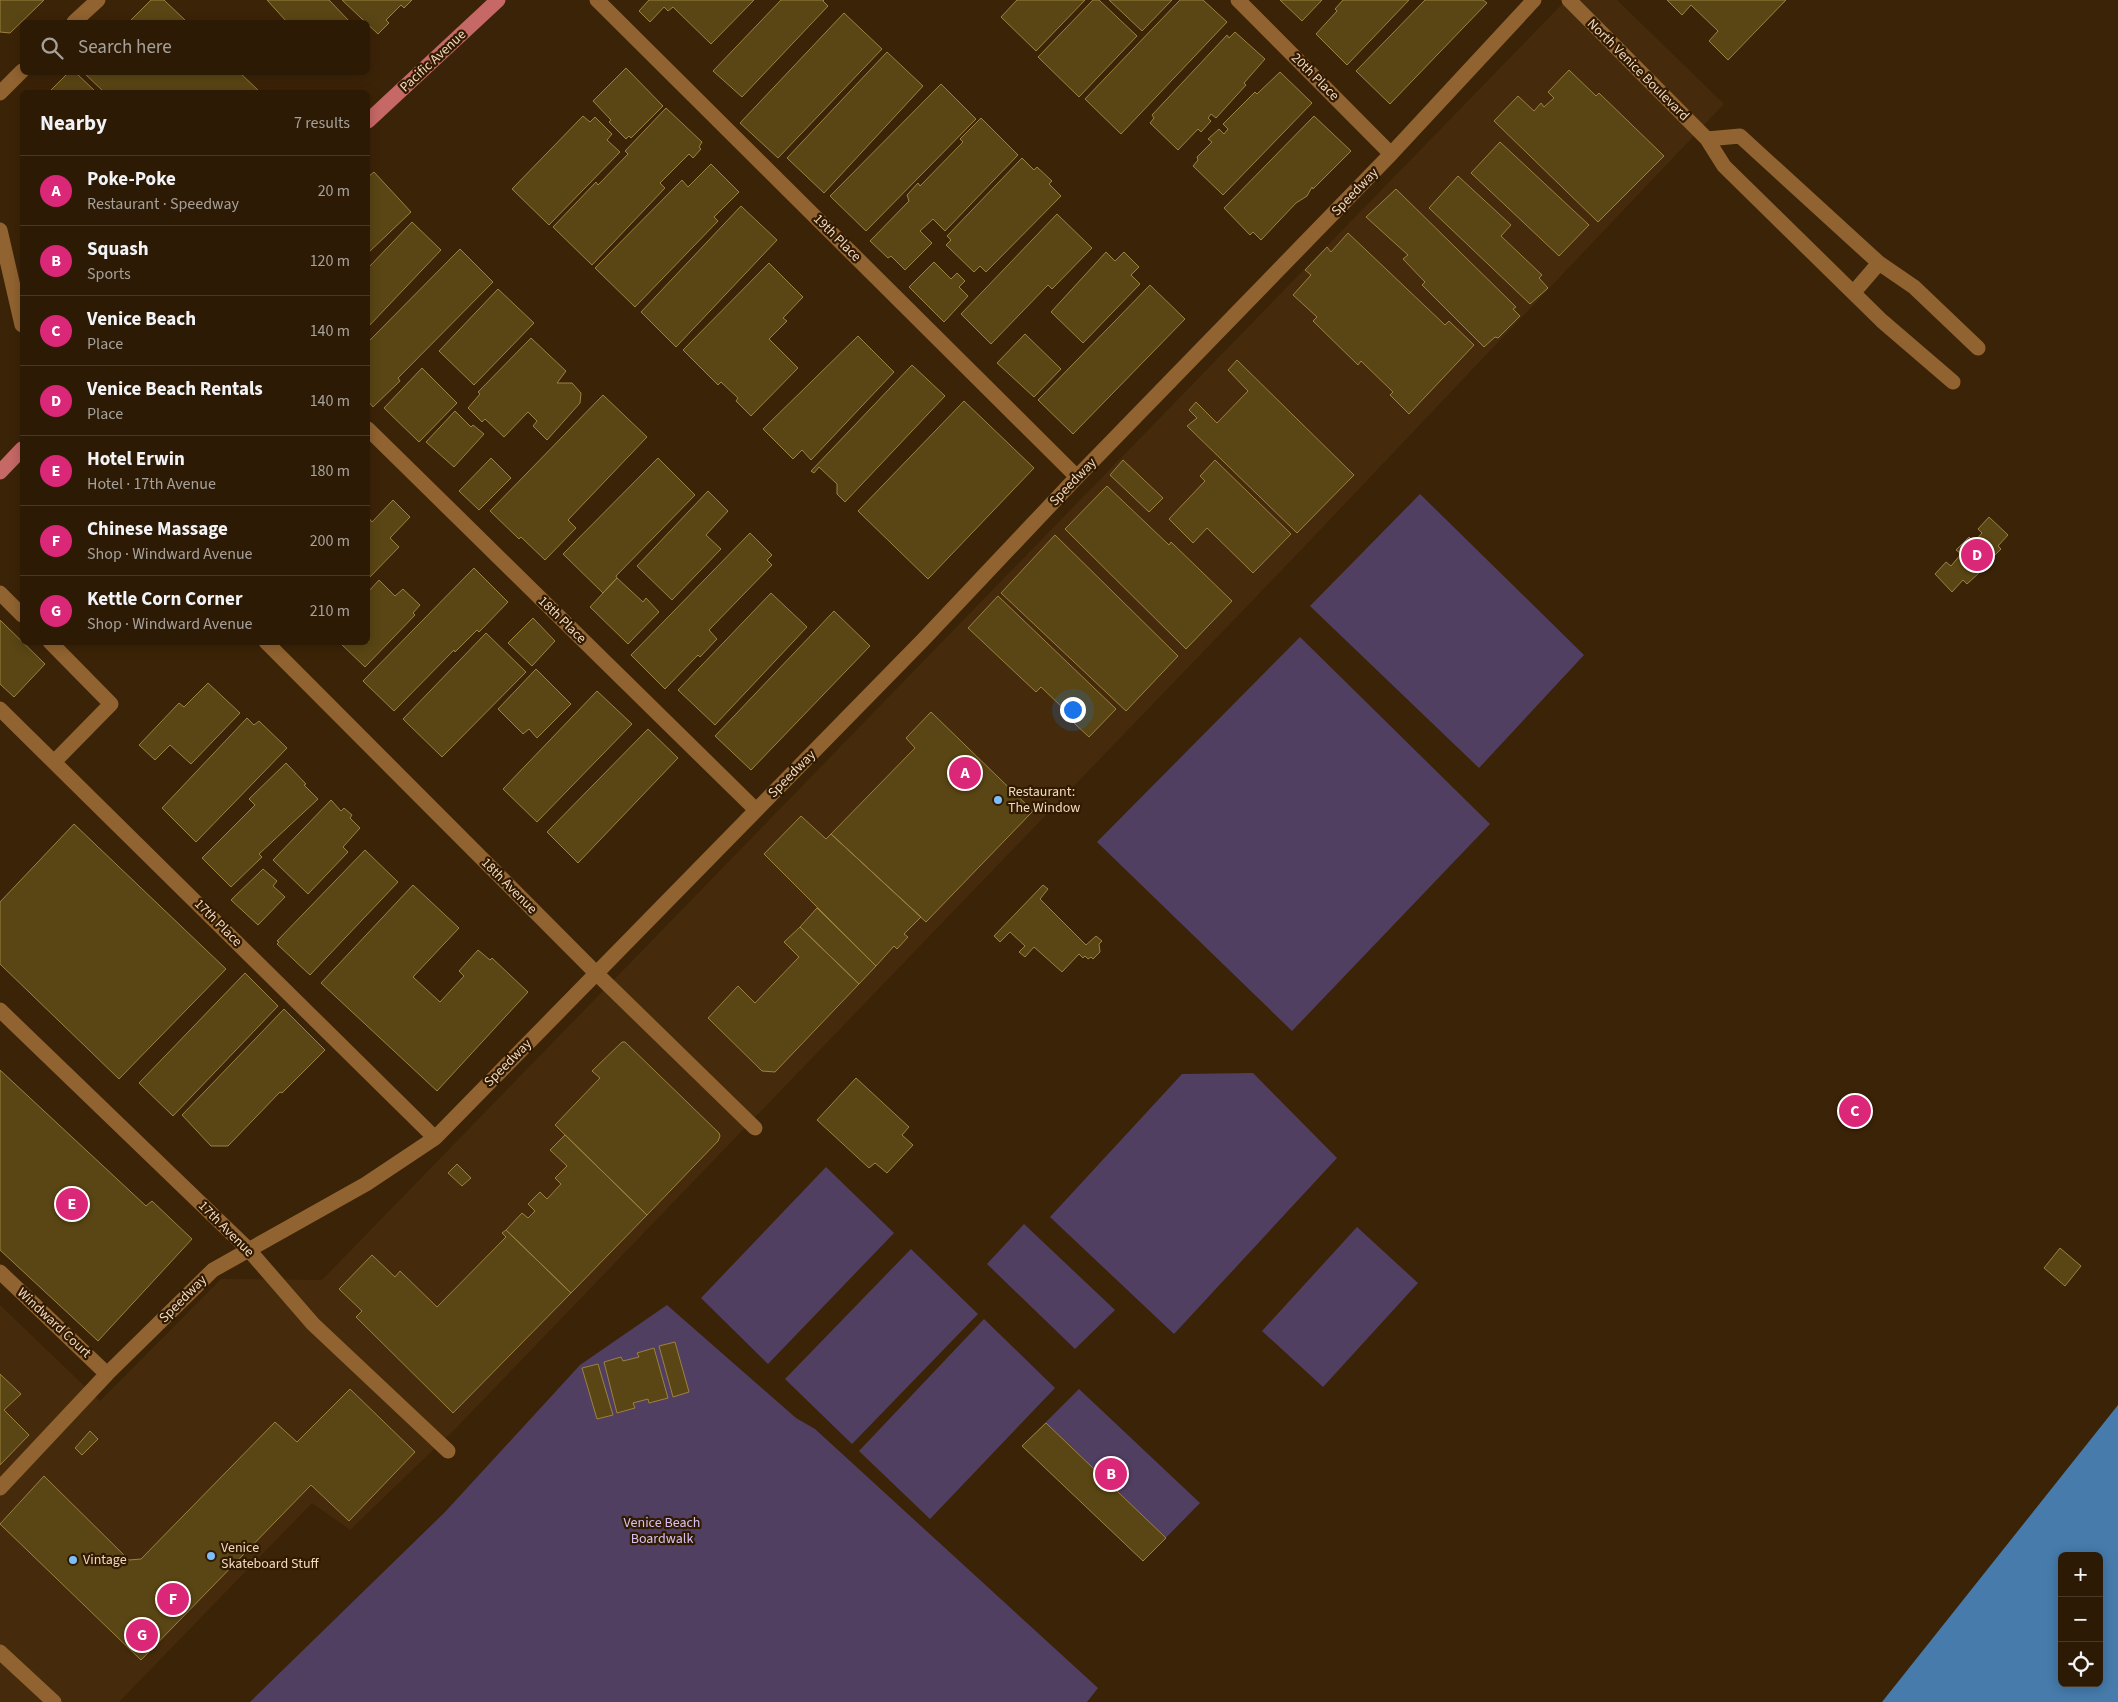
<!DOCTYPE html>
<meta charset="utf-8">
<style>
body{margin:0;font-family:"Source Sans 3",sans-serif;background:#382713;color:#f1f3f6}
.controls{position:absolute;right:15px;bottom:15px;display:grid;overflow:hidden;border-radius:8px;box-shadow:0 2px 12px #0003}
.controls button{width:45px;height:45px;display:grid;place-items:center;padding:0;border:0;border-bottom:1px solid #483827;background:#2c1a05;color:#f1f3f6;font:25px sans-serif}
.you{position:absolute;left:1072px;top:709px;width:18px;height:18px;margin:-12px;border:4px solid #fff;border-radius:50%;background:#1a73e8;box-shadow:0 0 0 8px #1a73e833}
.badge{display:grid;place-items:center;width:32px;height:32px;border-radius:50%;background:#db2777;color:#fff;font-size:16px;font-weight:700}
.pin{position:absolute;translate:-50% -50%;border:2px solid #fff;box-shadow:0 1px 5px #0006}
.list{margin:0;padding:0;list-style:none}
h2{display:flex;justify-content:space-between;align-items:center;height:65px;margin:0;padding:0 20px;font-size:21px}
h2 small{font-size:16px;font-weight:400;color:#a6a19a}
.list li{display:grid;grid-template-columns:32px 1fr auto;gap:15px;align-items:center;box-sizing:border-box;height:70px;padding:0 20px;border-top:1px solid #483827}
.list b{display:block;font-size:19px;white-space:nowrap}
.list p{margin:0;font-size:16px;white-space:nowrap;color:#a6a19a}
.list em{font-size:16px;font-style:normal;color:#a6a19a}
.icon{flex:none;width:28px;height:28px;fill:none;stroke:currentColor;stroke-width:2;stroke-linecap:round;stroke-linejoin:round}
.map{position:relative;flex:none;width:2118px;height:1702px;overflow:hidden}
.search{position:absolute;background:#2c1a05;box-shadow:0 2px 12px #0003;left:20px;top:20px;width:350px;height:55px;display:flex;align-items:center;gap:12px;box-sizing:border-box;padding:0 18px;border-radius:8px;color:#a6a19a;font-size:19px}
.panel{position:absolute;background:#2c1a05;box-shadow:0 2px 12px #0003;left:20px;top:90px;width:350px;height:555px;border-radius:8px}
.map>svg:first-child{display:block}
.built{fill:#452b0b}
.green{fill:#513f62}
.water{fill:#467bab;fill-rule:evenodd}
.building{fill:#5a4614;stroke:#9c8141}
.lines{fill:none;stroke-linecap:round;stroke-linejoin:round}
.minor{stroke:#916330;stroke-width:15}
.major{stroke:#c66866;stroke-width:15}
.poi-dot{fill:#7dbef9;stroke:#301a00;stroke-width:2}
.labels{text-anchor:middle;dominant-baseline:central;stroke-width:4.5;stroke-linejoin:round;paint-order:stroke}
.street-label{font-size:14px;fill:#f3d9bf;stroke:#301a00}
.poi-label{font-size:14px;fill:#f3d9bf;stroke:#301a00;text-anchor:start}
.park-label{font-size:14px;fill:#dac1f4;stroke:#301a00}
</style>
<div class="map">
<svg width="2118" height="1702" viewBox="0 0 2118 1702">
<rect width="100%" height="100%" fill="#3b2307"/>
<!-- built -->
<path class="built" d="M1566,0H1617L1724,104L1302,549L456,1428L350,1530L312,1503L119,1702H0V1305L100,1401L221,1279L322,1280Z"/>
<!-- green -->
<path class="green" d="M1420,494L1584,655L1479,768L1310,606Z
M1300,637L1490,824L1292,1031L1097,842Z
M1253,1073L1337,1158L1174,1334L1050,1217L1182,1074Z
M826,1167L894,1233L768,1364L701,1298Z
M1024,1224L1115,1310L1075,1349L987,1264Z
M1357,1227L1418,1283L1323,1387L1262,1331Z
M911,1249L978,1314L852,1444L785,1379Z
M667,1305L796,1418L815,1429L1098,1688L1087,1702H250L445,1512L580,1365Z
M984,1319L1055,1388L930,1519L859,1451Z
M1079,1389L1200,1503L1143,1561L1022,1446Z"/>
<!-- water -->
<path class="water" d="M2118,1405V1702H1882ZM2062,1556H2099V1683H2062Z"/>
<!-- building -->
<path class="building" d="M0,0H44L10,33L0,32Z
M151,0H164L187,22H129Z
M267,0H329L350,22H287Z
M342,0H412L404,8L401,5L386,20L389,23L378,34Z
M649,0H754L711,44L673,7L668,11L664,7L650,22L639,11Z
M781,0H824L823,1L828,6L742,97L713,71Z
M1017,0H1085L1036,51L1001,17Z
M1093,0H1099L1137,36L1079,97L1038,57Z
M1109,0H1172L1142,31Z
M1180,0H1203L1227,22L1121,134L1085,99Z
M1280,0H1322L1302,21Z
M1343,0H1409L1347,65L1316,34L1337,11L1335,9Z
M1425,0H1483L1487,3L1390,104L1356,71Z
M1667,0H1786L1728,60L1709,41L1718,31L1691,5L1682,15Z
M844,13L882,49L778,158L740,123Z
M1235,32L1265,59L1244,83L1246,85L1216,118L1211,114L1208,118L1211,121L1201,132L1198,129L1178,150L1150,123L1154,118L1152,115L1227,35L1229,38Z
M887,52L923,86L824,193L787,158Z
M626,68L663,106L631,138L629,136L626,139L609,122L611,120L593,101Z
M1569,70L1596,96L1599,93L1664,156L1598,222L1494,121L1518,96L1534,111L1541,103L1544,107L1554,98L1548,92Z
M69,72H75L96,92H49Z
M83,72H239L260,92H104Z
M1280,72L1312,103L1223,195L1193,166L1198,160L1197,157L1212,142L1208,139L1219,129L1224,134L1228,129L1223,124L1255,92L1257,94Z
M941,84L976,119L866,231L830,196Z
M666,108L702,142L699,147L701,149L693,158L689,154L660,183L665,188L592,265L553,227L596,182L598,185L628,154L625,151Z
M583,116L590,122L595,117L612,134L607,140L620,152L549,225L512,189Z
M1314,116L1351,151L1313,189L1312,187L1307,196L1296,203L1261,240L1253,232L1250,235L1224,208Z
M981,118L1018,155L945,231L933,219L920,231L932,243L905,270L891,256L888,258L870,241L909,201L907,195L918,183L920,186L963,142L960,139Z
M1500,142L1589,225L1559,256L1471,173Z
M1022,158L1034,170L1037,167L1052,181L1049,184L1061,196L986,272L980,266L974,272L946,245L951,240L947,236Z
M711,164L739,192L714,217L718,221L635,307L595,268L682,180L688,187Z
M374,172L411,212L368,253V177Z
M1458,176L1511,225L1501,236L1542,275L1539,278L1548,288L1530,304L1429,208Z
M1396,189L1516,307L1513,309L1520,316L1498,338L1495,337L1484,347L1422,285L1425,282L1403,259L1408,255L1366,217Z
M741,206L777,240L676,347L641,312Z
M1057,214L1092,248L1052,289L1048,285L991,344L961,314Z
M412,222L441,250L368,327V268Z
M1348,233L1445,325L1449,321L1474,345L1409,414L1390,395L1393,392L1361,361L1358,365L1313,321L1317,317L1293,295L1311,275L1305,270L1327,247L1331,252Z
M460,249L493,282L398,378L400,381L373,407L368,401V337L370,340Z
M1106,252L1115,261L1124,252L1139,267L1131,275L1140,284L1083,343L1051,312Z
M934,262L951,279L957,273L965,281L959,287L968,296L944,322L909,287Z
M769,263L803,297L783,318L787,321L769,339L798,368L751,416L736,401L738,398L721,382L718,385L683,350Z
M1150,285L1185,319L1073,434L1038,400Z
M498,289L534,323L474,385L439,351Z
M1025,334L1061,369L1034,397L997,363Z
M858,336L894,372L811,460L802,450L793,459L763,429Z
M531,338L566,371L557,383H572L581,393L580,403L547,440L533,426L537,421L528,412L504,437L485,419L482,422L468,408L480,394L478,392Z
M1237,360L1354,475L1297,533L1187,426L1197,418L1189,410L1196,402L1217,423L1248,391L1228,370Z
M912,365L945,396L845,502L837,494V484L819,467L814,473L811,471Z
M422,368L457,403L419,442L384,408Z
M603,395L647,437L568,520L576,528L545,560L521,537L519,539L490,511Z
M964,401L1034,468L928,579L858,511Z
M455,411L471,427L473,425L484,434L454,467L426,442Z
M491,458L511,478L479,510L459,491Z
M658,458L695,495L616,576L617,578L603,593L563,554Z
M1123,460L1163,498L1149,512L1110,475Z
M1215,460L1291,534L1253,573L1207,528L1193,543L1169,519L1205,481L1200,476Z
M1107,486L1169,545L1171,542L1232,601L1186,649L1065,529Z
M708,491L728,511L706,535L721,549L672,600L637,566Z
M393,500L410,517L390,538L399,547L368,579V517L372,522Z
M1989,517L2008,535L1998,546L2001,549L1989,561L1984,556L1976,565L1981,571L1967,584L1963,580L1952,592L1935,574L1946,562L1951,566L1961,554L1956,550L1969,537L1974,542L1982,533L1978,529Z
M750,533L772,555L767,560L772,565L709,630L717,639L700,657L698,655L665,689L631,655Z
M1055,535L1178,656L1126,711L1001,593Z
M474,568L508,602L479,632L477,630L455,652L454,650L394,711L363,681Z
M617,578L643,602L646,598L659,612L628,644L590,607Z
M379,580L395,596L403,589L420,605L413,613L415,615L365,667L339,642H368V592Z
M771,593L807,627L715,725L678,690Z
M998,596L1116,709L1089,737L1060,710L1063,708L1041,687L1036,692L968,628Z
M834,611L870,646L751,770L715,736Z
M533,618L555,641L532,666L508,643Z
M0,620L45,664L14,697L0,684Z
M486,633L526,672L442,757L403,719Z
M536,669L571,704L537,738L529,729L523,734L498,709Z
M208,683L240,713L191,764L170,745L155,760L139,745L179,703L184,707Z
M597,691L632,724L537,822L503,789Z
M931,712L1033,811L926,922L831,834L915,748L906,738Z
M247,718L254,725L259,721L287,748L196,842L162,808Z
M648,729L678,758L578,863L547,832Z
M286,763L306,784L304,785L318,799L259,854L262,857L231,887L202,858L255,805L249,799Z
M331,800L341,811L344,808L352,815L350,818L360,828L343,847L348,852L308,894L273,860Z
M801,816L826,839L831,834L921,917L904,934L908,937L897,949L894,946L876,966L764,854Z
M74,824L226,969L119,1079L0,964V902Z
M365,850L398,882L310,975L277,944L279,942L277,941Z
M263,869L277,881L273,886L285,897L258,925L231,900Z
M413,885L459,928L413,977L440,1002L464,976L459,971L478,950L490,960L492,958L528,992L437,1091L321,983Z
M1043,885L1048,889L1040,899L1086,945L1096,936L1102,941L1099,944L1100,952L1093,959L1091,957L1088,959L1085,956L1083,958L1079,954L1062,972L1034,947L1025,957L1019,952L1025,946L1010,932L1000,942L994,936Z
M817,908L876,966L859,984L800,927Z
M800,927L859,984L775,1072L762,1071L708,1018L738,986L755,1003L799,957L784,942Z
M245,973L278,1006L173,1116L139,1083Z
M284,1009L325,1050L282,1093L280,1092L228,1146H211L182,1115Z
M622,1042H625L719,1133L720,1136L718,1141L647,1215L555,1125L600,1078L592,1071Z
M0,1070L146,1206L152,1201L192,1239L98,1341L0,1250Z
M856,1078L909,1127L902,1135L913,1145L887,1173L875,1163L869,1168L817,1120Z
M565,1135L647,1215L571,1293L506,1230L522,1213L528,1218L535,1211L528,1204L540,1192L547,1199L561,1184L555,1178L567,1166L550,1150Z
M457,1164L471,1178L462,1186L448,1173Z
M506,1230L571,1293L453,1413L356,1317L362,1311L339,1289L372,1255L395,1277L400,1271L437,1307L506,1237L502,1233Z
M2060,1248L2081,1266L2065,1286L2044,1268Z
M675,1342L689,1392L673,1397L659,1346Z
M654,1348L668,1398L649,1403L648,1399L633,1403L635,1408L617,1413L604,1362L621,1357L623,1361L639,1357L637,1353Z
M598,1364L613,1415L597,1419L582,1368Z
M0,1374L21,1394L4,1410L29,1435L0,1465Z
M350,1389L415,1452L349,1521L311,1485L141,1660L0,1524L44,1476L129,1560L141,1559L275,1422L297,1442Z
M1046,1423L1166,1538L1143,1561L1022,1446Z
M90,1431L98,1439L82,1455L75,1448Z"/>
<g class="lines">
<!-- minor -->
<path class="minor" d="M597,0L1077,477
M1238,0L1391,154
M1569,0L1707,139L1724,166L1882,321L1953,382
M74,22L98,0
M0,93L22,71
M1707,139L1740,136L1879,263L1914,287L1978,348
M0,230L22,325
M1854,292L1879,263
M368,429L756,810
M0,593L22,615
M50,642L111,704L55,761
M266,642L597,974L755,1128
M0,709L435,1138
M0,1010L248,1249L313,1324L448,1451
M0,1272L107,1374
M0,1488L107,1374L213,1270L366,1184L435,1138L922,641L1077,477L1391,154L1534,0
M0,1652L54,1702"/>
<!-- major -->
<path class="major" d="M368,121L498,0
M0,472L22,449"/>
</g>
<!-- markers -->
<g class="poi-dot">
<circle cx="998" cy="800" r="5"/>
<circle cx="211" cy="1556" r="5"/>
<circle cx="73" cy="1560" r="5"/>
</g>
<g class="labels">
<!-- street labels -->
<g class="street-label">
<text transform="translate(433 61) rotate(-43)">Pacific Avenue</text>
<text transform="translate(1638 70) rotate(45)">North Venice Boulevard</text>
<text transform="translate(1315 77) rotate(45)">20th Place</text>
<text transform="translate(1355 192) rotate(-46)">Speedway</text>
<text transform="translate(837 238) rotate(45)">19th Place</text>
<text transform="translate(1073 482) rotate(-46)">Speedway</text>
<text transform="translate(562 620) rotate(44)">18th Place</text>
<text transform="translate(792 774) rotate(-45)">Speedway</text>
<text transform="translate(509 886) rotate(45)">18th Avenue</text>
<text transform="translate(218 923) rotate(45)">17th Place</text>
<text transform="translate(508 1063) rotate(-45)">Speedway</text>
<text transform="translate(226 1229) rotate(45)">17th Avenue</text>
<text transform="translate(183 1299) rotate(-45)">Speedway</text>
<text transform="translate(54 1323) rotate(43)">Windward Court</text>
</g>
<!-- poi labels -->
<g class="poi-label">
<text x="1008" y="792">Restaurant:<tspan x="1008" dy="16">The Window</tspan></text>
<text x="221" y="1548">Venice<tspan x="221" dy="16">Skateboard Stuff</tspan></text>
<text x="83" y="1560">Vintage</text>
</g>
<!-- park labels -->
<g class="park-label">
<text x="662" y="1523">Venice Beach<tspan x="662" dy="16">Boardwalk</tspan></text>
</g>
</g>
</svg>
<div class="controls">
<button>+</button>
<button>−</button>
<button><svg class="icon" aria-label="locate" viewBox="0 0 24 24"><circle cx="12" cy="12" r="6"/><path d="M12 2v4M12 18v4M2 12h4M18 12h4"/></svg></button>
</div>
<div class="you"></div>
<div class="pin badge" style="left:965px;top:773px">A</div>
<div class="pin badge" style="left:1111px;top:1474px">B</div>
<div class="pin badge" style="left:1855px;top:1111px">C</div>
<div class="pin badge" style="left:1977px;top:555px">D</div>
<div class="pin badge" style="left:72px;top:1204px">E</div>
<div class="pin badge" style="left:173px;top:1599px">F</div>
<div class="pin badge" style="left:142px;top:1635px">G</div>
<div class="search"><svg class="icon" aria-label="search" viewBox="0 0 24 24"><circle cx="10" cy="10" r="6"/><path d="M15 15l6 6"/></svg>Search here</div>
<section class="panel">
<h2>Nearby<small>7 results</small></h2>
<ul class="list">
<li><span class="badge">A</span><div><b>Poke-Poke</b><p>Restaurant · Speedway</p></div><em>20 m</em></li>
<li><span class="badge">B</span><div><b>Squash</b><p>Sports</p></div><em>120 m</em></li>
<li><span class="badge">C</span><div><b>Venice Beach</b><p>Place</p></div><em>140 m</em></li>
<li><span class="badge">D</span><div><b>Venice Beach Rentals</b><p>Place</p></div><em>140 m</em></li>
<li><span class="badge">E</span><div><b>Hotel Erwin</b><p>Hotel · 17th Avenue</p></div><em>180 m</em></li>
<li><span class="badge">F</span><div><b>Chinese Massage</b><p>Shop · Windward Avenue</p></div><em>200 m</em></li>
<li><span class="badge">G</span><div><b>Kettle Corn Corner</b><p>Shop · Windward Avenue</p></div><em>210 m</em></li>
</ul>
</section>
</div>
